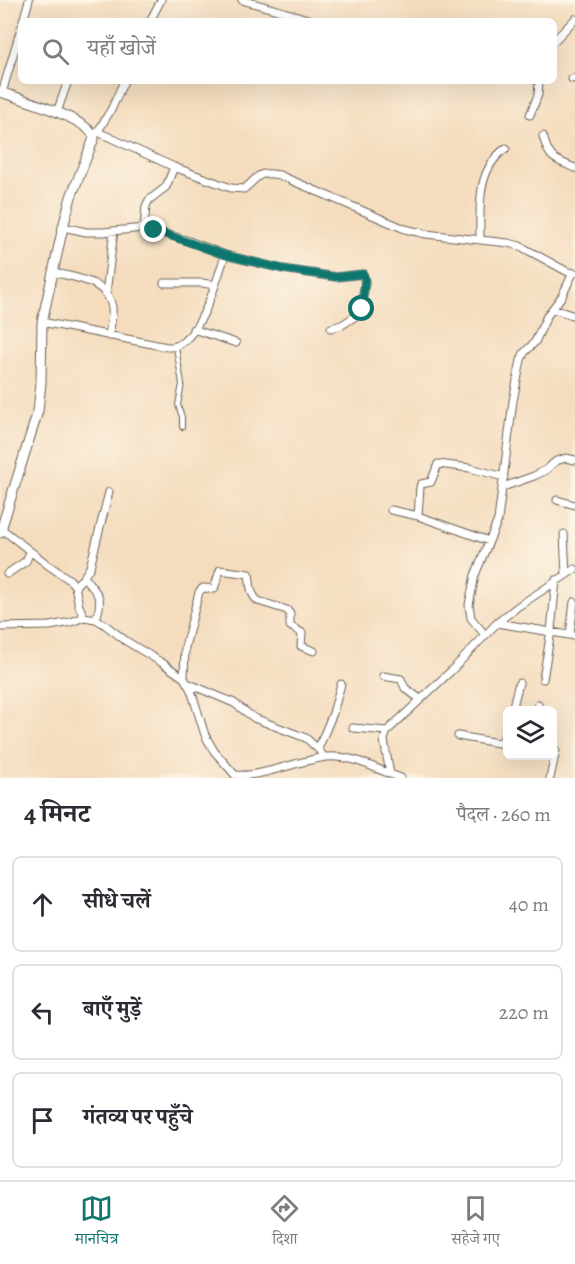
<!DOCTYPE html>
<html lang="hi">
<meta charset="utf-8">
<style>
body{margin:0;font-family:Alegreya,"Noto Serif Devanagari",serif;background:#f7f7f7;color:#2b2b33}
.controls{position:absolute;right:18px;bottom:18px;display:grid;overflow:hidden;border-radius:9px;box-shadow:0 6px 24px #0002}
.controls button{width:54px;height:54px;display:grid;place-items:center;padding:0;border:0;border-bottom:2px solid #e1e1e2;background:#fff;color:#2b2b33;font:30px sans-serif}
.stop{position:absolute;width:18px;height:18px;margin:-14px;border:4px solid #0f766e;border-radius:50%;background:#fff}
.stop.end{background:#0f766e;border-color:#fff;box-shadow:0 2px 6px #0008}
.list{margin:0;padding:0;list-style:none}
h2{display:flex;justify-content:space-between;align-items:center;height:78px;margin:0;padding:0 24px;font-size:26px}
h2 small{font-size:20px;font-weight:400;color:#7c7c81}
.list li{display:grid;grid-template-columns:39px 1fr auto;gap:18px;align-items:center;box-sizing:border-box;height:96px;margin:0 12px 12px;padding:0 12px;border:2px solid #e1e1e2;border-radius:9px}
.list b{display:block;font-size:22px;white-space:nowrap}
.list em{font-size:20px;font-style:normal;color:#7c7c81}
.icon{flex:none;width:33px;height:33px;fill:none;stroke:currentColor;stroke-width:2;stroke-linecap:round;stroke-linejoin:round}
.map{position:relative;flex:none;width:575px;height:778px;overflow:hidden}
.search{position:absolute;background:#fff;box-shadow:0 6px 24px #0002;left:18px;right:18px;top:18px;height:66px;display:flex;align-items:center;gap:15px;box-sizing:border-box;padding:0 21px;border-radius:9px;color:#7c7c81;font-size:22px}
.sheet{height:402px;background:#fff}
nav{display:flex;justify-content:space-around;align-items:center;box-sizing:border-box;height:84px;border-top:2px solid #e1e1e2;background:#fff;font-size:16px;color:#7c7c81}
nav a{display:grid;justify-items:center;gap:3px}
nav .on{color:#0f766e}
.map>svg:first-child{display:block}
.lines{fill:none;stroke-linecap:round;stroke-linejoin:round}
.lane-casing{stroke:#685f54;stroke-width:6}
.street-casing{stroke:#685f54;stroke-width:9}
.secondary-casing{stroke:#685f54;stroke-width:11}
.lane{stroke:#fff;stroke-width:4}
.street{stroke:#fff;stroke-width:7}
.secondary{stroke:#fff;stroke-width:9}
.route{stroke:#0f766e;stroke-width:8}
</style>
<div class="map">
<svg width="575" height="778" viewBox="0 0 575 778">
<rect width="100%" height="100%" fill="#fcf5e5"/>
<filter id="ink" filterUnits="userSpaceOnUse"><feTurbulence type="fractalNoise" baseFrequency=".0167" numOctaves="2"/><feDisplacementMap in="SourceGraphic" scale="12" xChannelSelector="R" yChannelSelector="G"/><feConvolveMatrix kernelMatrix="1 2 1 2 8 2 1 2 1" color-interpolation-filters="sRGB"/></filter>
<filter id="wash" filterUnits="userSpaceOnUse"><feTurbulence type="fractalNoise" baseFrequency=".008" numOctaves="4" result="noise"/><feDisplacementMap in="SourceGraphic" scale="24" xChannelSelector="R" yChannelSelector="G"/><feGaussianBlur stdDeviation="1.35" result="paint"/><feColorMatrix in="noise" values="0 0 0 0 0 0 0 0 0 0 0 0 0 0 0 0 0 1.4 0 .05"/><feComposite in="paint" operator="in"/></filter>
<g filter="url(#wash)">
<rect width="100%" height="100%" fill="#f4dcbd"/>
</g>
<g filter="url(#ink)">
<g class="lines">
<!-- lane casing -->
<g class="lane-casing">
<path id="lane" d="M176,347L182,384L178,405L182,417V427"/>
</g>
<!-- street casing -->
<g class="street-casing">
<path id="street" d="M242,0L315,21
M23,21L29,0
M150,21L161,0
M554,41L575,19
M572,79L575,78
M2,93L21,28
M57,112L68,81
M530,115L538,95L539,81
M98,132L174,167L231,188L244,189C260,177 255,171 279,175L405,229L426,234L508,243L520,246L568,272L575,273
M97,133L112,108L124,81
M543,136C549,159 553,159 575,168
M63,227L86,232H103L144,228L186,240L225,255L283,269L336,277L363,274L365,283L360,313L342,325L331,328
M144,228L146,206L149,200L166,187L174,167
M480,239C480,206 476,170 506,148
M53,272C75,278 107,280 112,307C113,316 110,327 109,336
M164,283H202L215,285
M106,293L114,231
M553,309L575,316
M42,322L162,346C167,347 172,348 176,346C202,335 217,280 225,255
M193,329L236,343
M503,487L534,476L546,470L556,461L566,458L575,460
M557,500L575,505
M391,510L418,516L489,541
M418,516L420,487L421,484L431,482L438,464L470,468L504,477
M2,529L48,565L70,580L75,586L79,606L84,617
M564,534L566,575
M7,574L26,561L30,552
M84,577C98,595 104,596 96,619
M75,586L84,577L90,567L109,492
M497,623L575,636
M0,627L50,626L71,622L84,617L96,619L104,624L126,641L164,664L184,678L191,690L205,735L214,751L235,775C260,778 300,760 326,757C353,754 376,770 401,778
M485,635L471,618L469,605L475,575L498,520L513,401L521,360L524,353L535,342L547,316L562,296L573,273
M570,635L574,602
M383,676L401,679L405,688L420,699
M184,678L185,647L199,592L203,588L214,589L220,570L249,574C251,584 249,593 258,601L287,610L290,614V626L302,633L301,646L314,651
M543,679L551,631L556,580
M187,683L234,703L254,718L306,738L318,749L324,757
M512,710L519,683
M537,710L538,704
M353,728L387,731
M458,736L498,743L503,740L507,730
M318,749L333,713L341,684
M390,774L384,740L387,731L451,671L497,623L517,607L575,569
M550,778L556,751L552,747"/>
</g>
<!-- secondary casing -->
<g class="secondary-casing">
<path id="secondary" d="M0,92C19,98 90,119 94,138L71,197L63,227L42,322L41,383L38,411L0,533"/>
</g>
<!-- lane -->
<use href="#lane" class="lane"/>
<!-- street -->
<use href="#street" class="street"/>
<!-- secondary -->
<use href="#secondary" class="secondary"/>
</g>
</g>
<g class="lines" filter="url(#ink)">
<!-- route -->
<path class="route" d="M154,230L225,255L283,269L336,277L363,274L365,278L362,309"/>
</g>
</svg>
<div class="controls">
<button><svg class="icon" aria-label="layers" viewBox="0 0 24 24"><path d="M12 4l9 5-9 5-9-5zM3 14l9 5 9-5"/></svg></button>
</div>
<div class="stop" style="left:362px;top:309px"></div>
<div class="stop end" style="left:154px;top:230px"></div>
<div class="search"><svg class="icon" aria-label="search" viewBox="0 0 24 24"><circle cx="10" cy="10" r="6"/><path d="M15 15l6 6"/></svg>यहाँ खोजें</div>
</div>
<section class="sheet">
<h2>4 मिनट<small>पैदल · 260 m</small></h2>
<ul class="list">
<li><svg class="icon" aria-label="ahead" viewBox="0 0 24 24"><path d="M12 20V5M6 11l6-6 6 6"/></svg><div><b>सीधे चलें</b></div><em>40 m</em></li>
<li><svg class="icon" aria-label="left" viewBox="0 0 24 24"><path d="M17 20v-9H6M10 6l-5 5 5 5"/></svg><div><b>बाएँ मुड़ें</b></div><em>220 m</em></li>
<li><svg class="icon" aria-label="arrive" viewBox="0 0 24 24"><path d="M6 21V4h12l-3 4 3 4H6"/></svg><div><b>गंतव्य पर पहुँचे</b></div></li>
</ul>
</section>
<nav>
<a class="on"><svg class="icon" aria-label="map" viewBox="0 0 24 24"><path d="M3 6l6-2 6 2 6-2v14l-6 2-6-2-6 2zM9 4v14M15 6v14"/></svg>मानचित्र</a>
<a><svg class="icon" aria-label="directions" viewBox="0 0 24 24"><path d="M12 3l9 9-9 9-9-9zM9 14v-3h6M13 9l2 2-2 2"/></svg>दिशा</a>
<a><svg class="icon" aria-label="saved" viewBox="0 0 24 24"><path d="M7 4h10v16l-5-4-5 4z"/></svg>सहेजे गए</a>
</nav>
